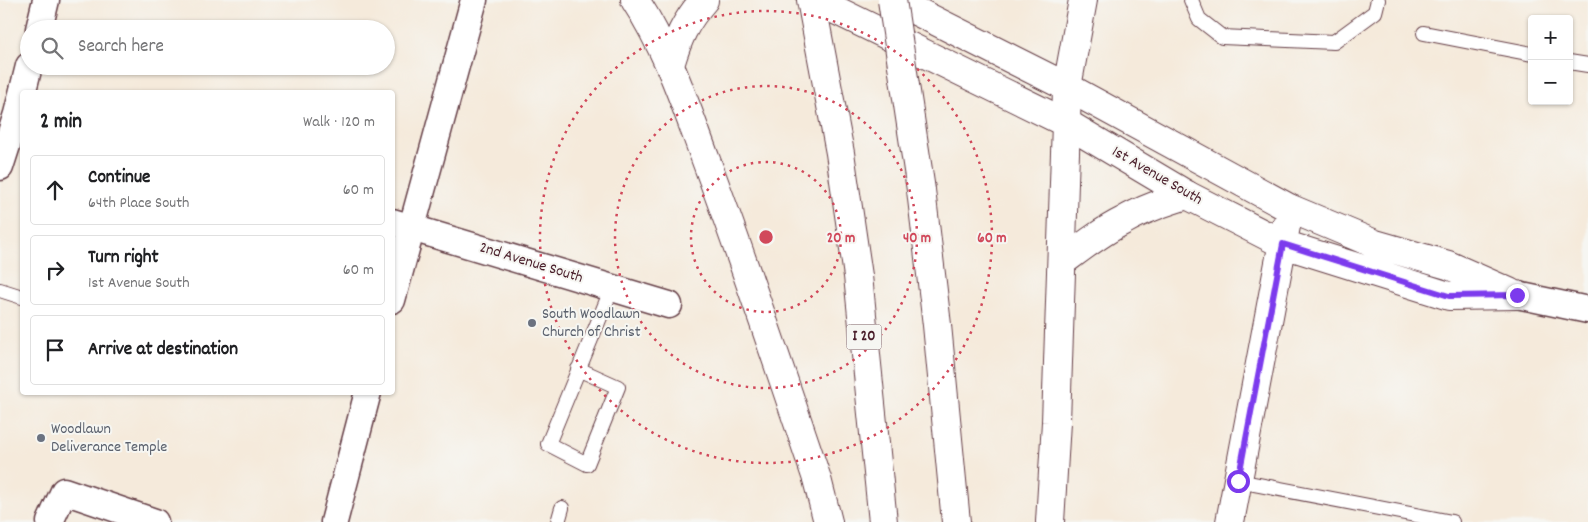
<!DOCTYPE html>
<meta charset="utf-8">
<style>
body{margin:0;font-family:Dekko,sans-serif;background:#f6f6f6;color:#202124}
.controls{position:absolute;right:15px;top:15px;display:grid;overflow:hidden;border-radius:5px;box-shadow:0 1px 4px #0004}
.controls button{width:45px;height:45px;display:grid;place-items:center;padding:0;border:0;border-bottom:1px solid #e0e0e0;background:#fff;color:#202124;font:25px sans-serif}
.stop{position:absolute;width:15px;height:15px;margin:-11px;border:4px solid #7c3aed;border-radius:50%;background:#fff}
.stop.end{background:#7c3aed;border-color:#fff;box-shadow:0 1px 5px #0008}
.list{margin:0;padding:0;list-style:none}
h2{display:flex;justify-content:space-between;align-items:center;height:65px;margin:0;padding:0 20px;font-size:21px}
h2 small{font-size:16px;font-weight:400;color:#757577}
.list li{display:grid;grid-template-columns:32px 1fr auto;gap:15px;align-items:center;box-sizing:border-box;height:70px;margin:0 10px 10px;padding:0 10px;border:1px solid #e0e0e0;border-radius:5px}
.list b{display:block;font-size:19px;white-space:nowrap}
.list p{margin:0;font-size:16px;white-space:nowrap;color:#757577}
.list em{font-size:16px;font-style:normal;color:#757577}
.icon{flex:none;width:28px;height:28px;fill:none;stroke:currentColor;stroke-width:2;stroke-linecap:round;stroke-linejoin:round}
.map{position:relative;flex:none;width:1588px;height:522px;overflow:hidden}
.search{position:absolute;background:#fff;box-shadow:0 1px 4px #0004;left:20px;top:20px;width:375px;height:55px;display:flex;align-items:center;gap:12px;box-sizing:border-box;padding:0 18px;border-radius:28px;color:#757577;font-size:19px}
.panel{position:absolute;background:#fff;box-shadow:0 1px 4px #0004;left:20px;top:90px;width:375px;height:305px;border-radius:5px}
.map>svg:first-child{display:block}
.lines{fill:none;stroke-linecap:round;stroke-linejoin:round}
.service-casing{stroke:#643d45;stroke-width:16}
.minor-casing{stroke:#643d45;stroke-width:29}
.tertiary-casing{stroke:#643d45;stroke-width:30}
.primary-casing{stroke:#643d45;stroke-width:30}
.motorway-casing{stroke:#643d45;stroke-width:30}
.service{stroke:#fff;stroke-width:14}
.minor{stroke:#fff;stroke-width:26}
.tertiary{stroke:#fff;stroke-width:28}
.primary{stroke:#fff;stroke-width:28}
.motorway{stroke:#fff;stroke-width:28}
.motorway-bridge-casing{stroke:#643d45;stroke-width:30;stroke-linecap:butt}
.motorway-bridge{stroke:#fff;stroke-width:28}
.route{stroke:#7c3aed;stroke-width:6}
.ring{fill:none;stroke:#d1495b;stroke-width:2.5;stroke-dasharray:2.5 5}
.worship-dot{fill:#6b7280;stroke:#f6f6f2;stroke-width:2}
.labels{text-anchor:middle;dominant-baseline:central;stroke-width:4;stroke-linejoin:round;paint-order:stroke}
.shield{fill:#f6f6f2;stroke:#7e6067;stroke-width:1}
.shield-label{font-size:15px;font-weight:bold;fill:#4a1f2b}
.street-label{font-size:16px;fill:#4a1f2b;stroke:#f6f6f2}
.worship-label{font-size:16px;fill:#5b616d;stroke:#f6f6f2;text-anchor:start}
.centre{fill:#d1495b;stroke:#f6f6f2;stroke-width:2.5}
.ring-label{font-size:15px;text-anchor:middle;font-weight:bold;fill:#d1495b;stroke:#f6f6f2;stroke-width:4;stroke-linejoin:round;paint-order:stroke}
</style>
<div class="map">
<svg width="1588" height="522" viewBox="0 0 1588 522">
<rect width="100%" height="100%" fill="#f6f6f2"/>
<filter id="ink" filterUnits="userSpaceOnUse"><feTurbulence type="fractalNoise" baseFrequency=".02" numOctaves="2"/><feDisplacementMap in="SourceGraphic" scale="10" xChannelSelector="R" yChannelSelector="G"/><feConvolveMatrix kernelMatrix="1 2 1 2 8 2 1 2 1" color-interpolation-filters="sRGB"/></filter>
<filter id="wash" filterUnits="userSpaceOnUse"><feTurbulence type="fractalNoise" baseFrequency=".0096" numOctaves="4" result="noise"/><feDisplacementMap in="SourceGraphic" scale="20" xChannelSelector="R" yChannelSelector="G"/><feGaussianBlur stdDeviation="1.12" result="paint"/><feColorMatrix in="noise" values="0 0 0 0 0 0 0 0 0 0 0 0 0 0 0 0 0 1.4 0 .05"/><feComposite in="paint" operator="in"/></filter>
<g filter="url(#wash)">
<rect width="100%" height="100%" fill="#f5eadb"/>
</g>
<g filter="url(#ink)">
<g class="lines">
<!-- service casing -->
<g class="service-casing">
<path id="service" d="M1191,0L1199,19L1222,37L1334,42L1375,12L1378,0
M1424,33L1532,54
M1569,62L1588,65
M0,290L22,297
M578,369L618,387L587,464L548,444L612,288
M1238,481L1452,522
M558,522L562,508"/>
</g>
<!-- minor casing -->
<g class="minor-casing">
<path id="minor" d="M39,29L46,0
M0,167L17,114L29,66
M392,222L669,305
M1517,295L1588,310
M392,300L474,0
M50,522L64,491L155,522
M334,522L368,392"/>
</g>
<!-- tertiary casing -->
<g class="tertiary-casing">
<path id="tertiary" d="M815,0L1066,123L1187,195L1283,244L1449,296L1517,295
M1067,87L1289,208L1375,244L1448,265L1509,292
M1230,522L1286,226"/>
</g>
<!-- primary casing -->
<g class="primary-casing">
<path id="primary" d="M894,0L1067,87
M1066,123L1067,87L1083,0"/>
</g>
<!-- motorway casing -->
<g class="motorway-casing">
<path id="motorway" d="M635,0C668,50 686,107 707,163C746,267 781,373 817,479L828,522
M811,0L840,153L858,276L883,522
M670,65C678,38 685,22 704,0
M921,190L937,325L956,522
M1062,262C1082,247 1101,232 1123,221C1143,209 1165,202 1187,195
M1050,522L1056,422L1066,123"/>
</g>
<!-- service -->
<use href="#service" class="service"/>
<!-- minor -->
<use href="#minor" class="minor"/>
<!-- tertiary -->
<use href="#tertiary" class="tertiary"/>
<!-- primary -->
<use href="#primary" class="primary"/>
<!-- motorway -->
<use href="#motorway" class="motorway"/>
<!-- motorway-bridge casing -->
<g class="motorway-bridge-casing">
<path id="motorway-bridge" d="M892,0L921,190"/>
</g>
<!-- motorway-bridge -->
<use href="#motorway-bridge" class="motorway-bridge"/>
</g>
</g>
<g class="lines" filter="url(#ink)">
<!-- route -->
<path class="route" d="M1238,481L1283,244L1449,296L1517,295"/>
</g>
<!-- distance rings -->
<g class="ring">
<circle cx="766" cy="237" r="75"/>
<circle cx="766" cy="237" r="151"/>
<circle cx="766" cy="237" r="226"/>
</g>
<!-- markers -->
<g class="worship-dot">
<circle cx="532" cy="323" r="5"/>
<circle cx="41" cy="438" r="5"/>
</g>
<g class="labels">
<!-- shield labels -->
<rect class="shield" x="846.5" y="324.5" width="35" height="25" rx="4"/>
<g class="shield-label">
<text x="864" y="337">I 20</text>
</g>
<!-- street labels -->
<g class="street-label">
<text transform="translate(1157 176) rotate(30)">1st Avenue South</text>
<text transform="translate(531 263) rotate(17)">2nd Avenue South</text>
</g>
<!-- worship labels -->
<g class="worship-label">
<text x="542" y="314">South Woodlawn<tspan x="542" dy="18">Church of Christ</tspan></text>
<text x="51" y="429">Woodlawn<tspan x="51" dy="18">Deliverance Temple</tspan></text>
</g>
</g>
<circle cx="766" cy="237" r="8" class="centre"/>
<g class="ring-label">
<text x="841" y="242">20 m</text>
<text x="917" y="242">40 m</text>
<text x="992" y="242">60 m</text>
</g>
</svg>
<div class="controls">
<button>+</button>
<button>−</button>
</div>
<div class="stop" style="left:1238px;top:481px"></div>
<div class="stop end" style="left:1517px;top:295px"></div>
<div class="search"><svg class="icon" aria-label="search" viewBox="0 0 24 24"><circle cx="10" cy="10" r="6"/><path d="M15 15l6 6"/></svg>Search here</div>
<section class="panel">
<h2>2 min<small>Walk · 120 m</small></h2>
<ul class="list">
<li><svg class="icon" aria-label="ahead" viewBox="0 0 24 24"><path d="M12 20V5M6 11l6-6 6 6"/></svg><div><b>Continue</b><p>64th Place South</p></div><em>60 m</em></li>
<li><svg class="icon" aria-label="right" viewBox="0 0 24 24"><path d="M7 20v-9h11M14 6l5 5-5 5"/></svg><div><b>Turn right</b><p>1st Avenue South</p></div><em>60 m</em></li>
<li><svg class="icon" aria-label="arrive" viewBox="0 0 24 24"><path d="M6 21V4h12l-3 4 3 4H6"/></svg><div><b>Arrive at destination</b></div></li>
</ul>
</section>
</div>
